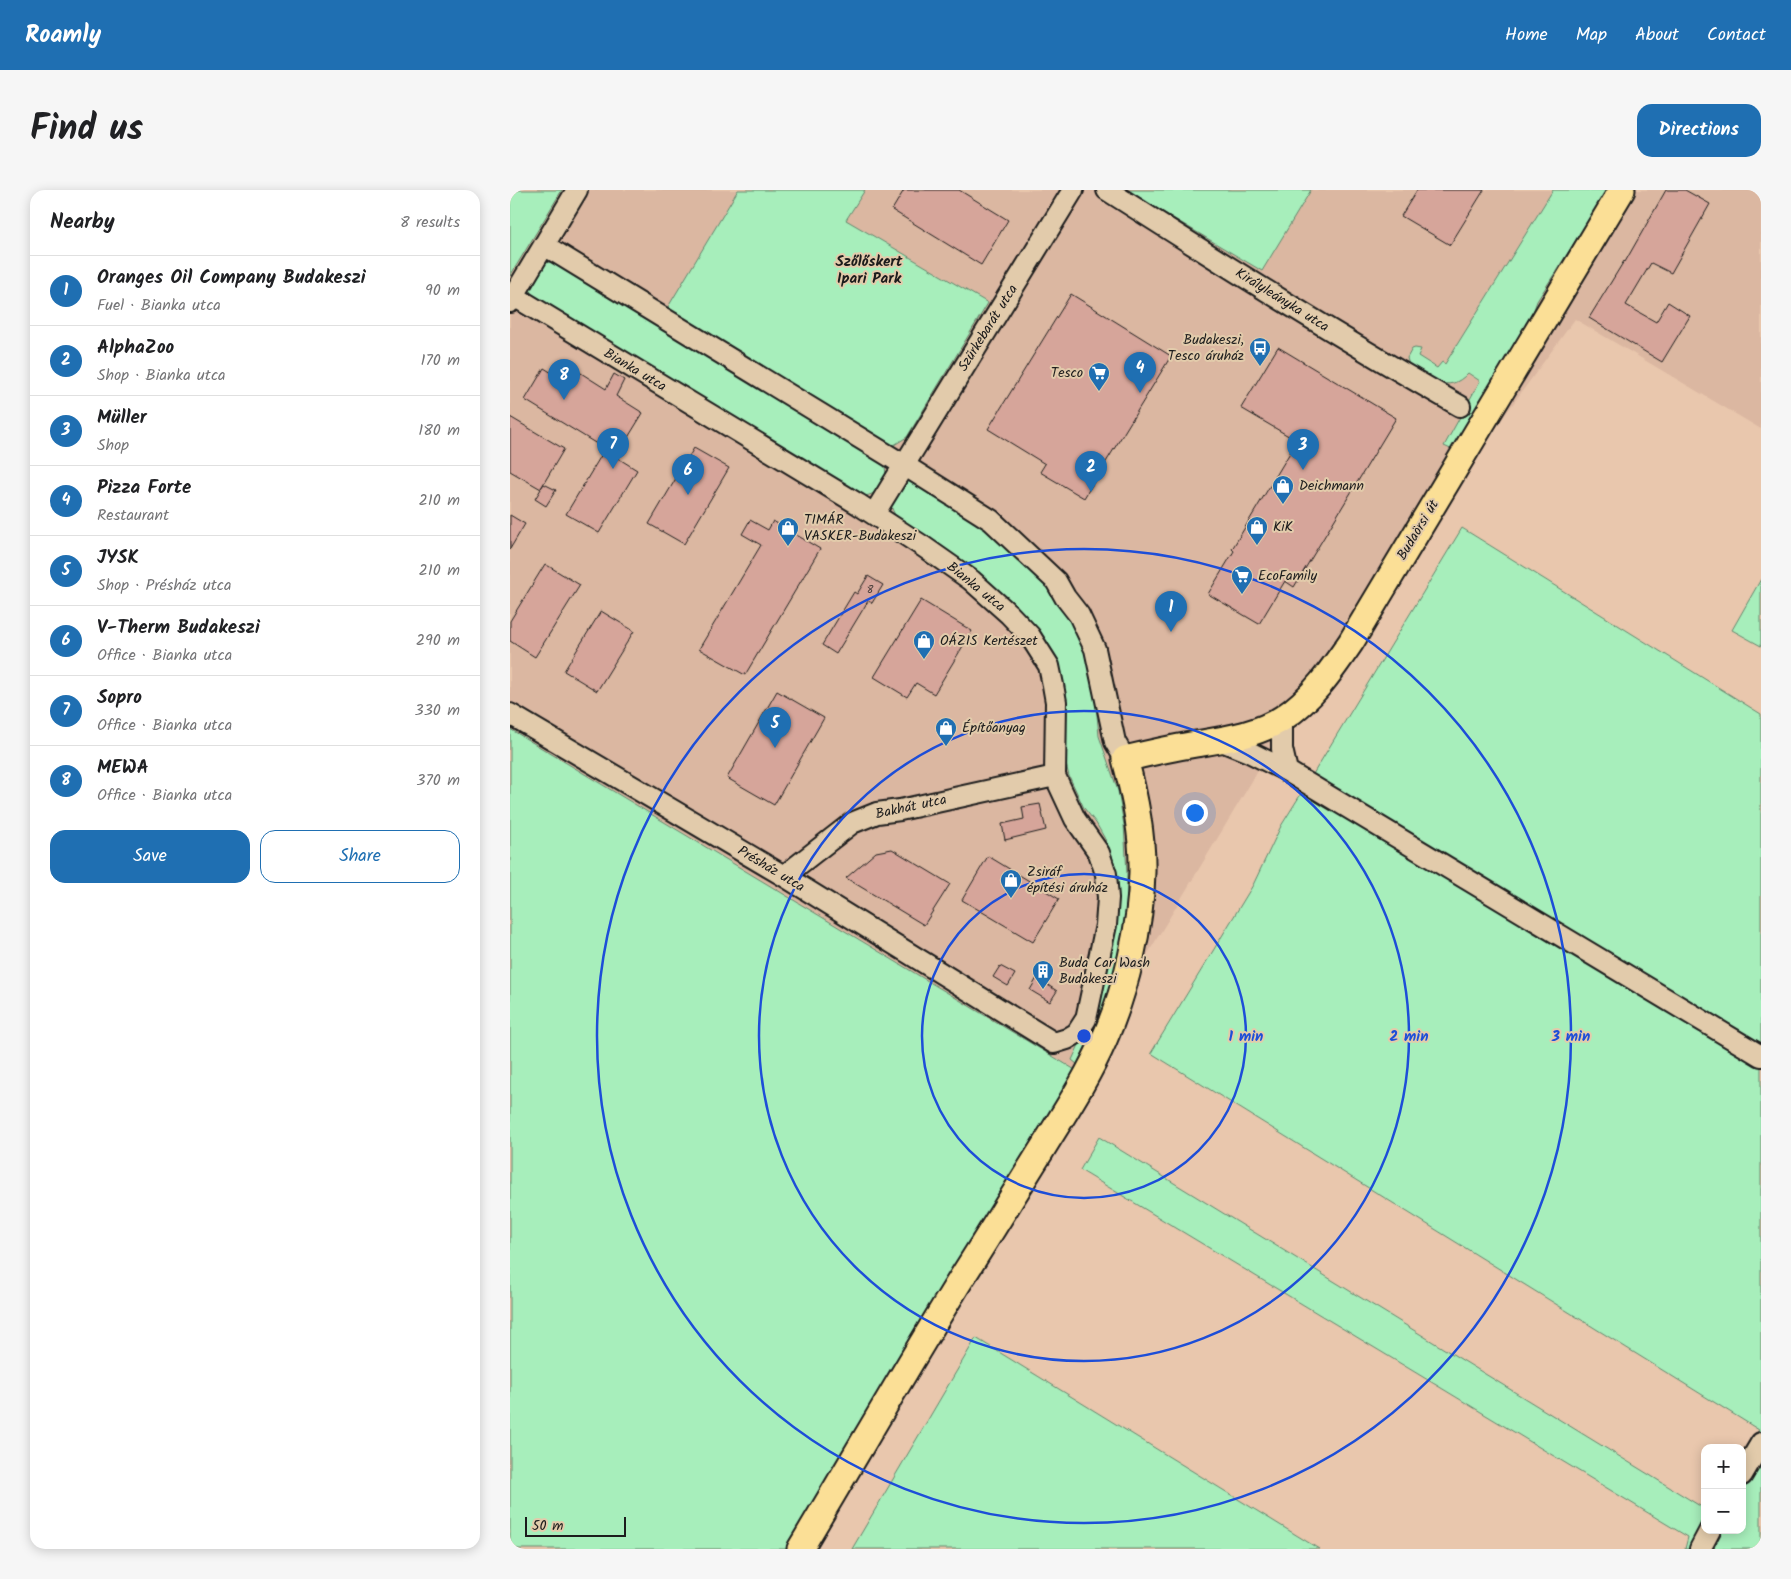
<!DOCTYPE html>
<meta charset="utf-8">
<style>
body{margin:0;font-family:Kalam,sans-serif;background:#f6f6f6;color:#202124}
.controls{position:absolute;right:15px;bottom:15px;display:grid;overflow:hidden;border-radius:10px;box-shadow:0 2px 12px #0003}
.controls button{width:45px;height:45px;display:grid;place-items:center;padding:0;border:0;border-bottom:1px solid #e0e0e0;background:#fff;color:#202124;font:25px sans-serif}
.scale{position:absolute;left:15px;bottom:12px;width:101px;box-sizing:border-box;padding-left:5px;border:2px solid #1c1c1c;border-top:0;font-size:14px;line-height:18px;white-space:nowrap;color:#1c1c1c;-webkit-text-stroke:4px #e2cbab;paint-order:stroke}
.you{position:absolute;left:684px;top:622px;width:18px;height:18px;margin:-12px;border:4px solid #fff;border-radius:50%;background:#1a73e8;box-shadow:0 0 0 8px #1a73e833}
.badge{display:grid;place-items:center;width:32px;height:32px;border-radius:50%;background:#1f6fb2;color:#fff;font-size:16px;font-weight:700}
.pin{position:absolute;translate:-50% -41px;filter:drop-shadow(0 1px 2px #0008)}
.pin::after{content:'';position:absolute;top:26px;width:18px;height:15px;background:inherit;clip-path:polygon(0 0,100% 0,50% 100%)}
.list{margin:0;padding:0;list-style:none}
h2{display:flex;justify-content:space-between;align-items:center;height:65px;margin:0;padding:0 20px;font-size:21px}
h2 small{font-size:16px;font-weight:400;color:#757577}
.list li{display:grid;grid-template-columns:32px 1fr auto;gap:15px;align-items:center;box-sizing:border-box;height:70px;padding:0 20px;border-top:1px solid #e0e0e0}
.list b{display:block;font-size:19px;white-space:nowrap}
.list p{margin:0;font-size:16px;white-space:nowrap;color:#757577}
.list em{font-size:16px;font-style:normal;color:#757577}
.actions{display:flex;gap:10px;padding:15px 20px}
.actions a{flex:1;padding:11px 0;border:1px solid #1f6fb2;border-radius:15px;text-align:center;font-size:18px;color:#1f6fb2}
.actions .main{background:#1f6fb2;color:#fff}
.map{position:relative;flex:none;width:1251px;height:1359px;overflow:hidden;border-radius:15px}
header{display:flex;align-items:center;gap:30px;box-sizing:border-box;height:70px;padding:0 25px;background:#1f6fb2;color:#fff}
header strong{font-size:24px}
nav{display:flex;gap:28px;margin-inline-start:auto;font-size:18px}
.intro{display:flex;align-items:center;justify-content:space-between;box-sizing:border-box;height:120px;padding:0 30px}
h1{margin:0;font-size:35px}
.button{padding:12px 22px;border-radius:15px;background:#1f6fb2;color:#fff;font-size:18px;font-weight:700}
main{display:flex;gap:30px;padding:0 30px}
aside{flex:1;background:#fff;border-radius:15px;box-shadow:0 2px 12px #0003}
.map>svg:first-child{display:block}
.built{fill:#dbb7a1}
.green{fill:#a7eebb;stroke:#62856c}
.building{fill:#d6a59a;stroke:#1c1c1c}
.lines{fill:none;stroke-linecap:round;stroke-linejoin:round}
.minor-casing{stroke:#1c1c1c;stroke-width:24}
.major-casing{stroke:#1c1c1c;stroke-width:29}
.minor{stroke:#e2cbab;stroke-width:20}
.major{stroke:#fbdf96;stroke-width:25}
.ring{fill:none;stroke:#1d4ed8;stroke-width:2.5}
.labels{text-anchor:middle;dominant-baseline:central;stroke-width:4;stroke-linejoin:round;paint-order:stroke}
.number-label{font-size:11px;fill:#4a3e3c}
.street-label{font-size:14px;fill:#1c1c1c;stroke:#e2cbab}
.poi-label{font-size:14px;fill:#1c1c1c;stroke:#e2cbab;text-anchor:start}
.neighbourhood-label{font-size:15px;font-weight:bold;fill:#1c1c1c;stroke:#e2cbab}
.centre{fill:#1d4ed8;stroke:#e2cbab;stroke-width:2.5}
.ring-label{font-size:15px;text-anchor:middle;font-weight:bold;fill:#1d4ed8;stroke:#e2cbab;stroke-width:4;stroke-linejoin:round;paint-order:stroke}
</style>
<header>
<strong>Roamly</strong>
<nav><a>Home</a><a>Map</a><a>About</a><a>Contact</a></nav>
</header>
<div class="intro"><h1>Find us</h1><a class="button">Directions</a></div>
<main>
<aside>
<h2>Nearby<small>8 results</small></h2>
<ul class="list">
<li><span class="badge">1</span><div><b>Oranges Oil Company Budakeszi</b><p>Fuel · Bianka utca</p></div><em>90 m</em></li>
<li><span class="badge">2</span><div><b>AlphaZoo</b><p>Shop · Bianka utca</p></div><em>170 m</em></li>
<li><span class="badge">3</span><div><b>Müller</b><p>Shop</p></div><em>180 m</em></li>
<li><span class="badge">4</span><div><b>Pizza Forte</b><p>Restaurant</p></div><em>210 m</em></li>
<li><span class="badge">5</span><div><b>JYSK</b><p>Shop · Présház utca</p></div><em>210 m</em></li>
<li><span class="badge">6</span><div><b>V-Therm Budakeszi</b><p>Office · Bianka utca</p></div><em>290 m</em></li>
<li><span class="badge">7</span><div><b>Sopro</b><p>Office · Bianka utca</p></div><em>330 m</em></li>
<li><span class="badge">8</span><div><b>MEWA</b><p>Office · Bianka utca</p></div><em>370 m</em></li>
</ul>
<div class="actions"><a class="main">Save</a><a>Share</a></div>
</aside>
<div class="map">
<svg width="1251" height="1359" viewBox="0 0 1251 1359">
<rect width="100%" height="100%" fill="#e9c7ad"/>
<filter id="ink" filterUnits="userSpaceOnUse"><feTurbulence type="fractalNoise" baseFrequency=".02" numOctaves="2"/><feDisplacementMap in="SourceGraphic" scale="10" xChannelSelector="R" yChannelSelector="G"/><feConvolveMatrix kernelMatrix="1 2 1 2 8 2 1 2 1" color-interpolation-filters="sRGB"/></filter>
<g filter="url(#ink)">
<!-- built -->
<path class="built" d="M52,0H1251V239L1065,129L812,475L567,881L0,539V86Z"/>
<!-- green -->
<path class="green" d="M0,0H52L0,86Z
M228,0H355L336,30L478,113L397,247L384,255L375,256L155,122Z
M616,0H801L752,81Z
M1043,0H1098L1027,111L1022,125L945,261L934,256L970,191L958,183C937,206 920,187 899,175L897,168L902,159L905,158L911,159L908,166L927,178L932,172L935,174Z
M42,72L50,74L373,272C381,288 370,306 352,306L28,111L22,105L19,98L34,73Z
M399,292H405L463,329L505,362L541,399L570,439L584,494L589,546L608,601L614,635L617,683L616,729L611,761L596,825L591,824L567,874L562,870L585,820L606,691L602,665L595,649L586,633L574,618L559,586L554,566L555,503L551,484L537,453L500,414L447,368L392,333C385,326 382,321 380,311L391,294Z
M952,338L1251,524V1359H1175L1178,1347L570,980L589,947L1195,1319V1340H1232V1266L1249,1240L641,863L743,695L771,636L794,599Z
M1251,389V456L1222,440Z
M0,539L567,881L284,1359H0Z
M466,1148L809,1359H342Z"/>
<!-- building -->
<path class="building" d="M394,0H449L498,30L471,75L382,20Z
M907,0H974L940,55L891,26Z
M1156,0H1175L1200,14L1161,83L1141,73L1116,115L1146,132L1158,112L1180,126L1152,172L1079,128L1114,71L1115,72Z
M561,104L661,166L574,308L530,282L535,274L478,239Z
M768,157L886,228L784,397L775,391L749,434L698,404L724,361L722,359L787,251L731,218Z
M34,178L55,191L63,178L96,199L104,184L114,190L106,206L133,223L106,267L127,280L89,343L56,324L95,259L15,210Z
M0,227L54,259L31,298L34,294L46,300L36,316L25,309L31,299L0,281Z
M184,258L219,278L174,354L139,334Z
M0,325L15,334L0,359Z
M240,330L258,340L263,331L310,359L235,485L189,459L251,355L232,344Z
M35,374L70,395L25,467L0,451V431Z
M358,386L373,395L362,413L358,411L326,464L312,455L344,402L347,404Z
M411,410L462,441L424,504L406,493L397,507L364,487Z
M91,421L124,441L87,501L54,481Z
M267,501L314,528L264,615L217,588Z
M530,614L536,640L495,650L492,634L514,629L512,617Z
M382,659L440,694L414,735L336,688L366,662Z
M478,666L549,709L523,752L452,710Z
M490,776L505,784L498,796L483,787Z
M527,788L547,801L540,812L520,800Z"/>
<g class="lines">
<!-- minor casing -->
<g class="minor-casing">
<path id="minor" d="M597,0C713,74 830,148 950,216
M34,55L394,275L481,330L546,391L555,407L569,425L585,459L605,552L615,569
M0,112L67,0
M364,324L563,0
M0,524L274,686L544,853L557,849L567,843L576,829L596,735L598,708L596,684L589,663L565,629L545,586L546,512L543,495L539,476L520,446L499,424L461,390L414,357L348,314L4,106
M772,528V559L777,581
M709,550L739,562L777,581L1251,866
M274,686L342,633L367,623L390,620L545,586
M1232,1285L1251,1253
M1190,1359L1200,1340"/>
</g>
<!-- major casing -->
<g class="major-casing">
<path id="major" d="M290,1359C344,1269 396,1178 451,1089C478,1047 504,1004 531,961C553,925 577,889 594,850C616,800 631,737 632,682C633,644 625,606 615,569C639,563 662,558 686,554C716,549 747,545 773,528C802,509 822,480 841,452L1112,0"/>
</g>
<!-- minor -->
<use href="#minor" class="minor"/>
<!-- major -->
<use href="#major" class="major"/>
</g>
</g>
<!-- distance rings -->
<g class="ring">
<circle cx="574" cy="846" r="162"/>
<circle cx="574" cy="846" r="325"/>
<circle cx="574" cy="846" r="487"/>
</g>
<!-- icons -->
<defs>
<g id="bus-pin" transform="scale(1.125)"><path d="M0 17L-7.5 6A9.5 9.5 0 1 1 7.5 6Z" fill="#1f6fb2" stroke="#e2cbab"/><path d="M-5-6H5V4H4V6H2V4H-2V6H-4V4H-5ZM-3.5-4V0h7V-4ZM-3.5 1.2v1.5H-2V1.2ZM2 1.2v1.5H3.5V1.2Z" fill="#fff"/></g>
<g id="supermarket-pin" transform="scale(1.125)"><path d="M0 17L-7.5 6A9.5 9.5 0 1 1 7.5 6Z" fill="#1f6fb2" stroke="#e2cbab"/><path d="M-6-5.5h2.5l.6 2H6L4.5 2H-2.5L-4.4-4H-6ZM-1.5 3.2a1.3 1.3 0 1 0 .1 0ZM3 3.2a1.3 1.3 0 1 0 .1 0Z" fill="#fff"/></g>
<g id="shop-pin" transform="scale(1.125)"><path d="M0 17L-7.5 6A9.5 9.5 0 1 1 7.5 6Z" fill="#1f6fb2" stroke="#e2cbab"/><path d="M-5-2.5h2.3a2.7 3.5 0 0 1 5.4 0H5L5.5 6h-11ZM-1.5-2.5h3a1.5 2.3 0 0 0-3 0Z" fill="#fff"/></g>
<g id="building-pin" transform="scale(1.125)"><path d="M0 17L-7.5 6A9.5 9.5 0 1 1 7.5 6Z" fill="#1f6fb2" stroke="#e2cbab"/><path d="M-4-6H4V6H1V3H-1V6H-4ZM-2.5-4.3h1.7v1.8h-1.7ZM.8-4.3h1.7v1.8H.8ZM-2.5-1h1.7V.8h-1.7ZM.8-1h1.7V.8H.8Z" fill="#fff"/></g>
</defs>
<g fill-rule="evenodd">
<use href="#bus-pin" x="750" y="158"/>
<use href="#supermarket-pin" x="589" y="183"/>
<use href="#shop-pin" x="773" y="296"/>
<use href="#shop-pin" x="747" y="337"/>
<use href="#shop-pin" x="278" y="338"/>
<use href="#supermarket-pin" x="732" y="386"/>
<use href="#shop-pin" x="414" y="451"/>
<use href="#shop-pin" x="436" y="538"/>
<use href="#shop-pin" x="501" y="690"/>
<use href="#building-pin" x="533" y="781"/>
</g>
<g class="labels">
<!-- number labels -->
<g class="number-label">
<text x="360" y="400">8</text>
</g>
<!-- street labels -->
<g class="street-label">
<text transform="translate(772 110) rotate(32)">Királyleányka utca</text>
<text transform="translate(478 138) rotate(-58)">Szürkebarát utca</text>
<text transform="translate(125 180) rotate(31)">Bianka utca</text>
<text transform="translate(908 340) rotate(-59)">Budaörsi út</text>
<text transform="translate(466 397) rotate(39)">Bianka utca</text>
<text transform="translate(401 617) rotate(-12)">Bakhát utca</text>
<text transform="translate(261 679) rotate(31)">Présház utca</text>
</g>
<!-- poi labels -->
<g class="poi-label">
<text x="734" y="150" text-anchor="end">Budakeszi,<tspan x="734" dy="16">Tesco áruház</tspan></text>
<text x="573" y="183" text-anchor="end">Tesco</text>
<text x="789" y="296">Deichmann</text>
<text x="294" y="330">TIMÁR<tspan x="294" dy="16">VASKER-Budakeszi</tspan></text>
<text x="763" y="337">KiK</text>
<text x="748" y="386">EcoFamily</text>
<text x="430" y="451">OÁZIS Kertészet</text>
<text x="452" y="538">Építőanyag</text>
<text x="517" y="682">Zsiráf<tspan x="517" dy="16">építési áruház</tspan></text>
<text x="549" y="773">Buda Car Wash<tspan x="549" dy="16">Budakeszi</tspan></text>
</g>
<!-- neighbourhood labels -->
<g class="neighbourhood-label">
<text x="359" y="72">Szőlőskert<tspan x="359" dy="17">Ipari Park</tspan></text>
</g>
</g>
<circle cx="574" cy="846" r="8" class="centre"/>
<g class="ring-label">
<text x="736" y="851">1 min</text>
<text x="899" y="851">2 min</text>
<text x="1061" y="851">3 min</text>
</g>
</svg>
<div class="controls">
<button>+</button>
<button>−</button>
</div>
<div class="scale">50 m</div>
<div class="you"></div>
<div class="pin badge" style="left:661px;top:442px">1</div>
<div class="pin badge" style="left:581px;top:302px">2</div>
<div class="pin badge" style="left:793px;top:280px">3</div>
<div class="pin badge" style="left:630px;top:203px">4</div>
<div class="pin badge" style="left:265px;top:558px">5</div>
<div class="pin badge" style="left:178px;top:305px">6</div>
<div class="pin badge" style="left:103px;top:279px">7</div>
<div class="pin badge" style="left:54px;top:210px">8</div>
</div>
</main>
